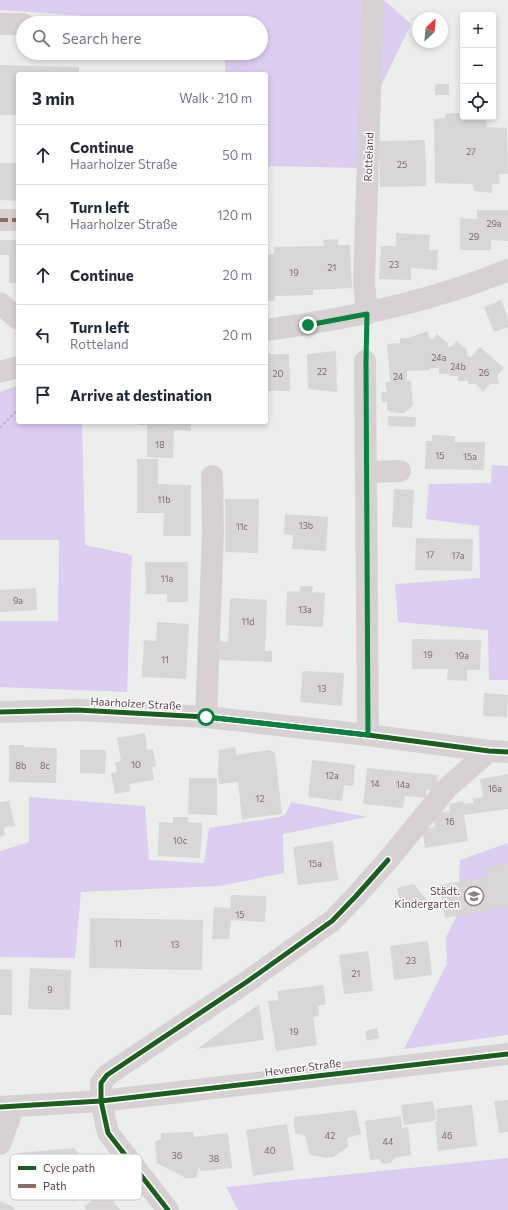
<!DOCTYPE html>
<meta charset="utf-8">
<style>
body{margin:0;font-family:Commissioner,sans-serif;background:#f2f2f3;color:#1f2937}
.controls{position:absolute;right:12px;top:12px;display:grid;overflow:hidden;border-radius:4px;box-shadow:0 2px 6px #0003}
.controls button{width:36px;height:36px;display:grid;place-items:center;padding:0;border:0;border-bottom:1px solid #e0e1e3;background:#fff;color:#1f2937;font:20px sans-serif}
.compass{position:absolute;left:412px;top:12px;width:36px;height:36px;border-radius:50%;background:#fff;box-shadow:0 2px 6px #0003;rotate:26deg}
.stop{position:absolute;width:12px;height:12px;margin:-9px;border:3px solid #0b8043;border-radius:50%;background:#fff}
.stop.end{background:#0b8043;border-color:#fff;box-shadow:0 1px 4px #0008}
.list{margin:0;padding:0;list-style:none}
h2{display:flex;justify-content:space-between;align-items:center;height:52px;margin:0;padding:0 16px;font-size:17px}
h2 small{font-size:13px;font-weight:400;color:#747a83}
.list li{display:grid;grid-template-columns:26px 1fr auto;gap:12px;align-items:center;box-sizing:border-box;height:60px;padding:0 16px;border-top:1px solid #e0e1e3}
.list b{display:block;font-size:15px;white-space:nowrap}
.list p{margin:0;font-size:13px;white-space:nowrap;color:#747a83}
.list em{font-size:13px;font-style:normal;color:#747a83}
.icon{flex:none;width:22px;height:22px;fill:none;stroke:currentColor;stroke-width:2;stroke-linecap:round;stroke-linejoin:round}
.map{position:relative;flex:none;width:508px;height:1210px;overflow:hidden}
.search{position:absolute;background:#fff;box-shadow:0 2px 6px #0003;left:16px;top:16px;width:252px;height:44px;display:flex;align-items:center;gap:10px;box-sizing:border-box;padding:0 14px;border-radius:22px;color:#747a83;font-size:15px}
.panel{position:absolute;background:#fff;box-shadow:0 2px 6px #0003;left:16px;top:72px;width:252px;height:352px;border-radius:4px}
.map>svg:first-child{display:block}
.green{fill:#dccef0}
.building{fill:#d8d6d6}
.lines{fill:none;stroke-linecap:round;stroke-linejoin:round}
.path{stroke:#c4b9c7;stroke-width:2.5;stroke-dasharray:3 2;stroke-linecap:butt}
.minor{stroke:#d8d1d4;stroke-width:22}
.quiet{stroke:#8d6e63;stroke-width:4;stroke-dasharray:8 4;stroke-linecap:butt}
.cycleway-casing{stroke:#fff;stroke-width:8}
.cycleway{stroke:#1b5e20;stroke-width:5}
.route{stroke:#0b8043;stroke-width:5}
.labels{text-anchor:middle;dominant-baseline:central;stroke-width:3;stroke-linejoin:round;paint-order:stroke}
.number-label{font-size:9px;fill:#7c6872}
.street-label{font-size:11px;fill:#5b424e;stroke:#fff}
.poi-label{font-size:11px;fill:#5b424e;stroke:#fff;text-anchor:end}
.key{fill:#fff;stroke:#cec6ca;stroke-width:1}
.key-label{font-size:11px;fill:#5b424e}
</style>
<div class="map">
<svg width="508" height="1210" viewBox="0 0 508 1210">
<rect width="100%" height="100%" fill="#eceeec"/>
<!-- green -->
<path class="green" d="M0,0H384L411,24L364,121L363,168L266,166V74H225V53H261V23H126L99,17L0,10Z
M18,385V422H82L85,545L132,555L127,692L0,687V621H58L59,540H0V392Z
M492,465L508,466V680H489L488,630L398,622L395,584L480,578L479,526L426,519L429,484L491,483Z
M29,797L145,806L149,860L204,863L209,828L279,817L285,815L291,802L367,817L283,834L284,873L220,886L81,892L75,958L0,957V851L29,842Z
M508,843V1035L404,1049L447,964L446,937L458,913L460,860Z
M508,1158V1210H238L226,1187Z"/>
<!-- building -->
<path class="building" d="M0,65L79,67V74H18V115H0Z
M435,84H449V95H435Z
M451,113H459L460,118H486L487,127L507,128L508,174H499L500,184H492V193L474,191L472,184L435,183L434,119L446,118L445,115Z
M425,140L426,186L380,187L379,141Z
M0,163H18V201L0,200Z
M477,210H508V241L491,240V250H460V218L477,219Z
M396,233L430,235L429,250H438L437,270L411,268V280L379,279L381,246H396Z
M338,239V245H350L352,288L313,290V295L275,296V301H266V254H274V247L324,246L323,240Z
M0,240H18V283H9V255H0Z
M501,300L508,318V327L494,332L484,307Z
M428,331L429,338L433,339L437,334L448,343V347L452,346L457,341L467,350V356L471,357L480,347L504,368L497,376L499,384H490L483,392L476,384H468V381H458V376H449V374H439V368H430V370L407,371V381H411L413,406L404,413H396L387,410V402H382L381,392H387L385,382H390L387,344L400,343V338H408Z
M336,351L337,392L308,389L307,354Z
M266,354H289L290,391H266Z
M388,416L416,417L415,427L388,426Z
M138,422H191V431L174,430L173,458L147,457V425H138Z
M432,435L455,436V442H485L484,470L425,469L426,441H432Z
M137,459H158V484L191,485V536H163L164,513H137Z
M394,489L414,490L412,528L392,527Z
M225,499H259L258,553L225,552Z
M285,514L328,517L326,551L292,549L293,535L284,534Z
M416,538L473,539L472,571L415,570Z
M145,562H188V602H167V594H146Z
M300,586H313L312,592L325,593L323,627L286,625L287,591L300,592Z
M36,588L37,610L0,612V590Z
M230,598L267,600L265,651H272V662L219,660L220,641L228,642Z
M157,622L189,624L186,679L142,677L144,640L156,641Z
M412,639L481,640L480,670H467V681L447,680L448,669H412Z
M303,671L344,673L342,706L300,702Z
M484,693L508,695L507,717L483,716Z
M145,733L147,750L153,749L156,766L152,767L154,780L129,784L130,791L115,794L111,773L117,772L115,762L121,761L117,738Z
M9,745H24V747L57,748L56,783L9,782Z
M235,747L236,755L269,750L275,753L282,814L242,819L238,782L219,784L218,772L219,750Z
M80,750H106L105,774L80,773Z
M312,760L355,765L353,786L344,785L342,801L308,797Z
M367,768L438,775L436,791L426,790V798L405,796L403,808L363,804Z
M508,774V809L464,815L468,841L425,848L422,829L435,827L433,814L450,811L449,804L463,801L464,804L474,803L473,799L483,797L480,779Z
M189,778H217V815L188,814Z
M9,801L15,826L5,827L4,830L5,835L0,837V802Z
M173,817H188V822L202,823L200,858L158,856L159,822L173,823Z
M333,841L338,880L298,885L293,847Z
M508,863V907L445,918L439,885L488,877L485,868Z
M414,884L429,903L401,908L397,888Z
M231,895L266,896L265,922L231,920L229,939H212L214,907L230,908Z
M90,918L203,920L202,970L89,968Z
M428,941L432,975L394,980L390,946Z
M368,951L373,991L344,994L339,955Z
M30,968L71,970L70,1010L28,1009Z
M0,969L12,970V1015H0Z
M323,985L326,1004L318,1006L319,1016L313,1017L317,1045L276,1051L268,1001L279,1000L277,991Z
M259,1004L264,1040L197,1049Z
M377,1028L379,1038L367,1041L365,1031Z
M508,1100V1132L499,1133L494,1101Z
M433,1101L436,1119L433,1120L434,1121L404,1125L401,1105Z
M472,1105L477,1146L438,1151L435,1122H437L436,1109Z
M356,1110L361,1134L347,1138L348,1147L333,1157L326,1158L310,1155L305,1136L295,1133L294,1117Z
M401,1116L402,1128L408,1127L411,1155L394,1158L391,1163L383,1164L379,1159L370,1160L365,1121Z
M287,1124L294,1170L253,1176L246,1130Z
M193,1132L194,1137L228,1133L232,1168L201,1171L199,1168L196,1178H185L179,1174L170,1170L157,1163L155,1142L161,1139V1133Z
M74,1148L101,1181L72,1202L58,1185L22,1189L18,1153Z
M104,1190L120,1210H86L84,1207Z
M0,1201L15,1208L14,1210H0Z"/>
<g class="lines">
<!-- path -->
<path class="path" d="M0,428L18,409"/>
<!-- minor -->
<path class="minor" d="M0,24H23
M0,220H18
M0,303L18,319
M367,314L364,283L373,0
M266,330C349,319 431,302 508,270
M365,361L368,735
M0,372L18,367
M366,472L400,471
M0,712L77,710L206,717L368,735L489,751L508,752
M206,717L213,533L212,476
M0,1107L101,1101L508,1054
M0,1144L10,1117L11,1107
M168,1210L108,1133L101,1101V1083L107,1075L248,981L332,921L356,896L388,860L447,788L489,751"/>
<!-- quiet -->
<path class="quiet" d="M0,220H18"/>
<!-- cycleway casing -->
<g class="cycleway-casing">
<path id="cycleway" d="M0,712L77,710L206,717L368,735L489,751L508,752
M0,1107L101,1101L508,1054
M168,1210L108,1133L101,1101V1083L107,1075L248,981L332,921L356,896L388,860"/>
</g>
<!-- cycleway -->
<use href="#cycleway" class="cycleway"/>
</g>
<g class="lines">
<!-- route -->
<path class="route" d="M206,717L368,735L366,361L367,314L308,325"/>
</g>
<!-- icons -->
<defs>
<g id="school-ring" transform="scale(1)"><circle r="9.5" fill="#fff" stroke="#8e7e85" stroke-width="1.5"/><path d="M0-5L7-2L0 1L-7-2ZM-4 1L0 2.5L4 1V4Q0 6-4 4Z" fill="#8e7e85"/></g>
</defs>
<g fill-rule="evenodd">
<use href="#school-ring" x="474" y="896"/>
</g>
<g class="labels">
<!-- number labels -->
<g class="number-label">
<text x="471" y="151">27</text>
<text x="402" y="164">25</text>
<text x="494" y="223">29a</text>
<text x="474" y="236">29</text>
<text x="394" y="264">23</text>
<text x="332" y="267">21</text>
<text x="294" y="272">19</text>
<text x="439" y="357">24a</text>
<text x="458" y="366">24b</text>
<text x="322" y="371">22</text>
<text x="484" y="372">26</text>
<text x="278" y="373">20</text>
<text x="398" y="376">24</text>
<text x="160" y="444">18</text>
<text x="440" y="455">15</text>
<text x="470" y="456">15a</text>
<text x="164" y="499">11b</text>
<text x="306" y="525">13b</text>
<text x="242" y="526">11c</text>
<text x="430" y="554">17</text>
<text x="458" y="555">17a</text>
<text x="167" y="578">11a</text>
<text x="18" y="600">9a</text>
<text x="305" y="609">13a</text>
<text x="248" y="621">11d</text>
<text x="428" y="654">19</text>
<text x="462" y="655">19a</text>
<text x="165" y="659">11</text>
<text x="322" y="688">13</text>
<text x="136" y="764">10</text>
<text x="21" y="765">8b</text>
<text x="45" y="765">8c</text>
<text x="332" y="775">12a</text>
<text x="375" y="783">14</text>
<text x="403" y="784">14a</text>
<text x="495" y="788">16a</text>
<text x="260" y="798">12</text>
<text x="450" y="821">16</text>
<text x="180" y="840">10c</text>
<text x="315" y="863">15a</text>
<text x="240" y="914">15</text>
<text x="118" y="943">11</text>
<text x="175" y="944">13</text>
<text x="411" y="960">23</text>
<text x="356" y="973">21</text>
<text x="50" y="989">9</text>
<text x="294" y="1031">19</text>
<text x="330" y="1135">42</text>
<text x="447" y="1135">46</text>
<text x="388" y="1141">44</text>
<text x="270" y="1150">40</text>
<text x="177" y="1155">36</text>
<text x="214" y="1158">38</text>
</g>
<!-- street labels -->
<g class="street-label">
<text transform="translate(368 157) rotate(-88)">Rotteland</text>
<text transform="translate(136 703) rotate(3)">Haarholzer Straße</text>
<text transform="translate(303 1067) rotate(-7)">Hevener Straße</text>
</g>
<!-- poi labels -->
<g class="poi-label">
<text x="460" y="890">Städt.<tspan x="460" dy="13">Kindergarten</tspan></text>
</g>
</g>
<!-- legend -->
<rect x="10" y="1154" width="132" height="46" rx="6" class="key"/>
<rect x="18" y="1166" width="18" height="4" fill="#1b5e20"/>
<rect x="18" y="1184" width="18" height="4" fill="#8d6e63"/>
<g class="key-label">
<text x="43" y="1172">Cycle path</text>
<text x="43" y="1190">Path</text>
</g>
</svg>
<div class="controls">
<button>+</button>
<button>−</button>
<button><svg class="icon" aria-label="locate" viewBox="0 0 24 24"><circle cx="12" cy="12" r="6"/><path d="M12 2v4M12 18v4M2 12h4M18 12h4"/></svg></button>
</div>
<svg class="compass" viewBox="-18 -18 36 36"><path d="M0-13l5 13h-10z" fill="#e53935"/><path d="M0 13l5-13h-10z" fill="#747a83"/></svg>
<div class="stop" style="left:206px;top:717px"></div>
<div class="stop end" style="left:308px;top:325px"></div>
<div class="search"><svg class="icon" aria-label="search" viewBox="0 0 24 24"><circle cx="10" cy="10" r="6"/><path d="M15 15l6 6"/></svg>Search here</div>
<section class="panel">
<h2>3 min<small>Walk · 210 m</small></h2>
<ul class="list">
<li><svg class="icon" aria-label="ahead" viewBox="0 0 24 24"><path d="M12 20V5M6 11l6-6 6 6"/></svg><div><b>Continue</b><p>Haarholzer Straße</p></div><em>50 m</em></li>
<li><svg class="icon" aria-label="left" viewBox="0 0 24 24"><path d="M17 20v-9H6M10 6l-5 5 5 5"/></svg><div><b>Turn left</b><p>Haarholzer Straße</p></div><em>120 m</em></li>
<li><svg class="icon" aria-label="ahead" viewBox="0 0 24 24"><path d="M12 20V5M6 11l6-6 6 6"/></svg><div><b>Continue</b></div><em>20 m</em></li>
<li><svg class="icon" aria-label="left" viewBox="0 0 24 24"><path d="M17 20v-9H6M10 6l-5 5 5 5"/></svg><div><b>Turn left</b><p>Rotteland</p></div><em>20 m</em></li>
<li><svg class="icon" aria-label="arrive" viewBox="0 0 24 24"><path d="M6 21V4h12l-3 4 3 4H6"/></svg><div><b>Arrive at destination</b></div></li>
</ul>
</section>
</div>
